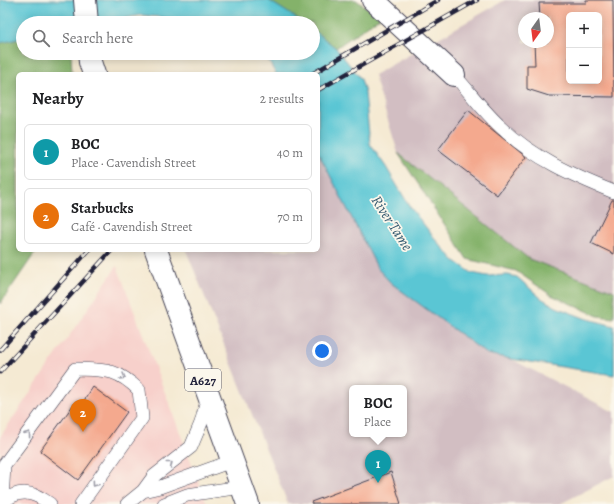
<!DOCTYPE html>
<meta charset="utf-8">
<style>
body{margin:0;font-family:Alegreya,serif;background:#f6f6f6;color:#202124}
.controls{position:absolute;right:12px;top:12px;display:grid;overflow:hidden;border-radius:6px;box-shadow:0 2px 10px #0003}
.controls button{width:36px;height:36px;display:grid;place-items:center;padding:0;border:0;border-bottom:1px solid #e0e0e0;background:#fff;color:#202124;font:20px sans-serif}
.compass{position:absolute;left:518px;top:12px;width:36px;height:36px;border-radius:50%;background:#fff;box-shadow:0 2px 10px #0003;rotate:194deg}
.you{position:absolute;left:322px;top:351px;width:14px;height:14px;margin:-10px;border:3px solid #fff;border-radius:50%;background:#1a73e8;box-shadow:0 0 0 6px #1a73e833}
.badge{display:grid;place-items:center;width:26px;height:26px;border-radius:50%;background:#d1495b;color:#fff;font-size:13px;font-weight:700}
.pin{position:absolute;translate:-50% -33px;filter:drop-shadow(0 1px 2px #0008)}
.pin::after{content:'';position:absolute;top:21px;width:14px;height:12px;background:inherit;clip-path:polygon(0 0,100% 0,50% 100%)}
.popup{position:absolute;left:349px;top:385px;width:58px;height:52px;box-sizing:border-box;display:grid;place-content:center;border-radius:6px;background:#fff;filter:drop-shadow(0 1px 3px #0005);font-size:13px;white-space:nowrap;color:#757577}
.popup b{font-size:15px;color:#202124}
.popup::after{content:'';position:absolute;left:50%;top:100%;margin-left:-8px;border:8px solid transparent;border-top-color:#fff}
.list{margin:0;padding:0;list-style:none}
h2{display:flex;justify-content:space-between;align-items:center;height:52px;margin:0;padding:0 16px;font-size:17px}
h2 small{font-size:13px;font-weight:400;color:#757577}
.list li{display:grid;grid-template-columns:26px 1fr auto;gap:12px;align-items:center;box-sizing:border-box;height:56px;margin:0 8px 8px;padding:0 8px;border:1px solid #e0e0e0;border-radius:6px}
.list b{display:block;font-size:15px;white-space:nowrap}
.list p{margin:0;font-size:13px;white-space:nowrap;color:#757577}
.list em{font-size:13px;font-style:normal;color:#757577}
.icon{flex:none;width:22px;height:22px;fill:none;stroke:currentColor;stroke-width:2;stroke-linecap:round;stroke-linejoin:round}
.map{position:relative;flex:none;width:614px;height:504px;overflow:hidden}
.search{position:absolute;background:#fff;box-shadow:0 2px 10px #0003;left:16px;top:16px;width:304px;height:44px;display:flex;align-items:center;gap:10px;box-sizing:border-box;padding:0 14px;border-radius:22px;color:#757577;font-size:15px}
.panel{position:absolute;background:#fff;box-shadow:0 2px 10px #0003;left:16px;top:72px;width:304px;height:180px;border-radius:6px}
.map>svg:first-child{display:block}
.built{fill:#f7d0cb}
.industrial{fill:#d2bec2;fill-rule:evenodd}
.forest{fill:#84b26b;stroke:#536a53}
.water{fill:#5ac6d4;stroke:#3e7488}
.building{fill:#f4a98e;fill-rule:evenodd}
.lines{fill:none;stroke-linecap:round;stroke-linejoin:round}
.lane-casing{stroke:#424052;stroke-width:14}
.street-casing{stroke:#424052;stroke-width:24}
.primary-casing{stroke:#424052;stroke-width:24}
.lane{stroke:#fff;stroke-width:13}
.street{stroke:#fff;stroke-width:22}
.primary{stroke:#fff;stroke-width:22}
.rail-casing{stroke:#22223b;stroke-width:4.5}
.rail{stroke:#fbf7ec;stroke-width:3;stroke-dasharray:9;stroke-linecap:butt}
.oneway{stroke:#9c9ca7}
.labels{text-anchor:middle;dominant-baseline:central;stroke-width:3.5;stroke-linejoin:round;paint-order:stroke}
.shield{fill:#fbf7ec;stroke:#636270;stroke-width:1}
.shield-label{font-size:13px;font-weight:bold;fill:#22223b}
.water-label{font-size:15px;font-style:italic;fill:#365b71;stroke:#fbf7ec}
</style>
<div class="map">
<svg width="614" height="504" viewBox="0 0 614 504">
<rect width="100%" height="100%" fill="#fbf7ec"/>
<filter id="ink" filterUnits="userSpaceOnUse"><feTurbulence type="fractalNoise" baseFrequency=".025" numOctaves="2"/><feDisplacementMap in="SourceGraphic" scale="8" xChannelSelector="R" yChannelSelector="G"/><feConvolveMatrix kernelMatrix="1 2 1 2 8 2 1 2 1" color-interpolation-filters="sRGB"/></filter>
<filter id="wash" filterUnits="userSpaceOnUse"><feTurbulence type="fractalNoise" baseFrequency=".012" numOctaves="4" result="noise"/><feDisplacementMap in="SourceGraphic" scale="16" xChannelSelector="R" yChannelSelector="G"/><feGaussianBlur stdDeviation="0.9" result="paint"/><feColorMatrix in="noise" values="0 0 0 0 0 0 0 0 0 0 0 0 0 0 0 0 0 1.4 0 .05"/><feComposite in="paint" operator="in"/></filter>
<g filter="url(#wash)">
<rect width="100%" height="100%" fill="#f5ead3"/>
<!-- built -->
<path class="built" d="M117,266L207,504H0V437Z"/>
<!-- industrial -->
<path class="industrial" d="M505,0H614V291L529,259L398,153L374,75ZM569,15H599V81H569ZM524,18H548V42H524Z
M318,152L340,194L440,318L487,354L511,359L614,412V476L560,504H288L186,250H318ZM352,388H404V434H352Z"/>
<!-- forest -->
<path class="forest" d="M268,0H356L380,17L336,48L313,30V23H304Z
M23,38V53H71L72,74H18V250H37L0,304V43Z
M398,153L529,259L614,291V318L598,316L551,295L516,271L467,259Z"/>
<!-- water -->
<path class="water" d="M0,0H268L304,23H215L141,15L102,23H23V38L0,43Z
M313,30L336,48L361,79L365,93L370,144L386,167L410,207L440,245L455,261L472,273L487,276L508,275L517,277L541,298L556,307L584,318L614,326V375L511,359L487,354L391,283L378,269L318,152V74H276L264,53H313Z"/>
<g id="blocks">
<!-- building -->
<path class="building" d="M586,0H613L614,97L549,96L527,89V65H535L534,42H548V18H540L539,3H586ZM569,15H599V81H569Z
M468,110L526,157L497,195L438,150Z
M612,200H614V254L591,243Z
M93,387L127,412L78,480L40,451L76,401L81,405Z
M391,472L401,504H312L311,502Z"/>
</g>
</g>
<g filter="url(#ink)">
<use href="#blocks" fill-opacity="0" stroke="#424052" stroke-width="1"/>
<g class="lines">
<!-- lane casing -->
<g class="lane-casing">
<path id="lane" d="M454,75C469,91 485,113 501,127C533,158 574,176 614,192
M143,491L154,476L191,447L201,423L208,397
M2,502L4,465L75,369C106,370 116,368 139,390L142,418L81,504
M1,504C18,488 33,491 50,504
M127,504L143,491L160,487L232,461
M164,504L187,495L241,487"/>
</g>
<!-- street casing -->
<g class="street-casing">
<path id="street" d="M373,0L454,75"/>
</g>
<!-- primary casing -->
<g class="primary-casing">
<path id="primary" d="M85,0L87,23
M89,53L90,62L94,74
M156,250L248,504"/>
</g>
<!-- lane -->
<use href="#lane" class="lane"/>
<!-- street -->
<use href="#street" class="street"/>
<!-- primary -->
<use href="#primary" class="primary"/>
<!-- rail casing -->
<g class="rail-casing">
<path id="rail" d="M312,74L438,0
M318,90L477,0
M0,350L89,250
M0,372L112,250"/>
</g>
<!-- rail -->
<use href="#rail" class="rail"/>
</g>
<!-- one-way arrows -->
<defs><path id="oneway-chevron" d="M-2-3.5L2.5 0L-2 3.5" fill="none" stroke-width="1.6" stroke-linecap="round" stroke-linejoin="round"/></defs>
<g class="oneway">
<use href="#oneway-chevron" transform="translate(123 377) rotate(30)"/>
<use href="#oneway-chevron" transform="translate(28 434) rotate(-53)"/>
<use href="#oneway-chevron" transform="translate(170 464) rotate(-39)"/>
<use href="#oneway-chevron" transform="translate(95 484) rotate(126)"/>
</g>
</g>
<g class="labels">
<!-- shield labels -->
<rect class="shield" x="185" y="369" width="36" height="22" rx="3"/>
<g class="shield-label">
<text x="203" y="380">A627</text>
</g>
<!-- water labels -->
<g class="water-label">
<text transform="translate(392 223) rotate(57)">River Tame</text>
</g>
</g>
</svg>
<div class="controls">
<button>+</button>
<button>−</button>
</div>
<svg class="compass" viewBox="-18 -18 36 36"><path d="M0-13l5 13h-10z" fill="#e53935"/><path d="M0 13l5-13h-10z" fill="#757577"/></svg>
<div class="you"></div>
<div class="pin badge" style="left:378px;top:483px;background:#0f9aa8">1</div>
<div class="popup"><b>BOC</b>Place</div>
<div class="pin badge" style="left:83px;top:432px;background:#e8710a">2</div>
<div class="search"><svg class="icon" aria-label="search" viewBox="0 0 24 24"><circle cx="10" cy="10" r="6"/><path d="M15 15l6 6"/></svg>Search here</div>
<section class="panel">
<h2>Nearby<small>2 results</small></h2>
<ul class="list">
<li><span class="badge" style="background:#0f9aa8">1</span><div><b>BOC</b><p>Place · Cavendish Street</p></div><em>40 m</em></li>
<li><span class="badge" style="background:#e8710a">2</span><div><b>Starbucks</b><p>Café · Cavendish Street</p></div><em>70 m</em></li>
</ul>
</section>
</div>
